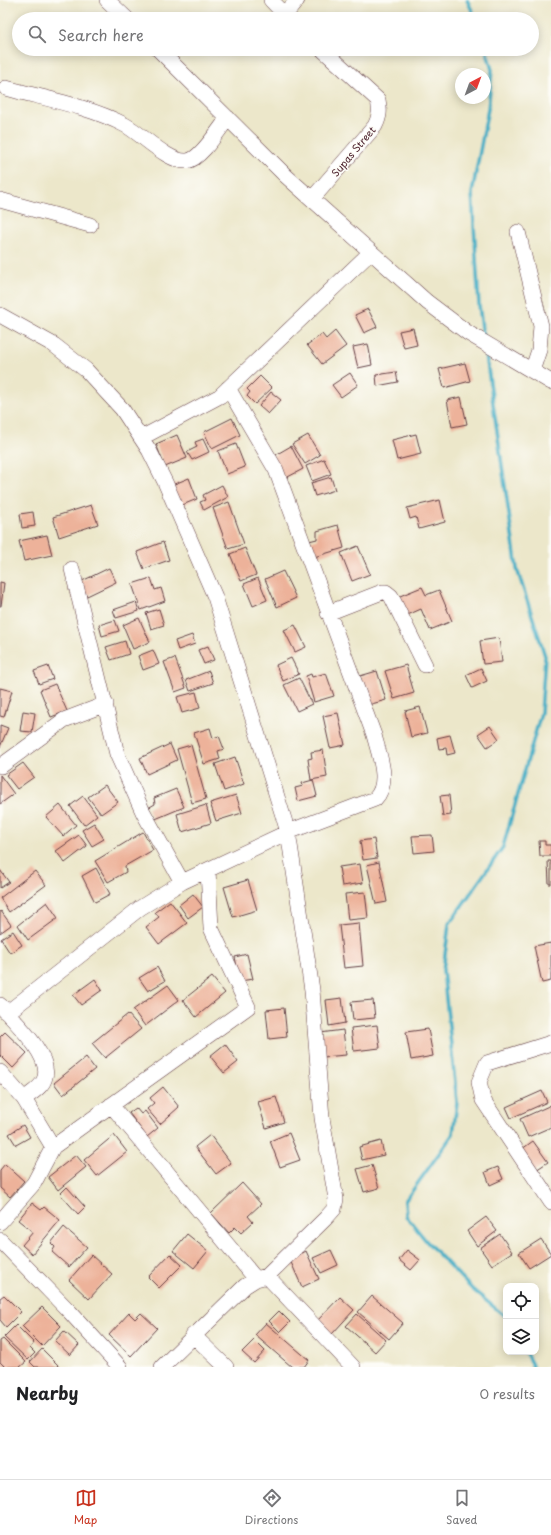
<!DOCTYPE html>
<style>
body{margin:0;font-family:"Playpen Sans",sans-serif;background:#f2f2f2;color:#202124}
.controls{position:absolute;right:12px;bottom:12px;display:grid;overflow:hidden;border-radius:8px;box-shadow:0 2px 10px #0003}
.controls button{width:36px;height:36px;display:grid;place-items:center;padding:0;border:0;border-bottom:1px solid #e0e0e0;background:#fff;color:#202124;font:20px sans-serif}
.compass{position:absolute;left:455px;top:68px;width:36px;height:36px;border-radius:50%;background:#fff;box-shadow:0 2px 10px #0003;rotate:41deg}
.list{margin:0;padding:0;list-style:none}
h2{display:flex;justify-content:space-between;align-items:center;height:52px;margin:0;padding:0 16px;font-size:17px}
h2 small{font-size:13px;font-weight:400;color:#757577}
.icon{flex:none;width:22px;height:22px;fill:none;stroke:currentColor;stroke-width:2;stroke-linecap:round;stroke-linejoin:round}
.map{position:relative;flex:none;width:551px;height:1367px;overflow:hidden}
.search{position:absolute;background:#fff;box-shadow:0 2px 10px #0003;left:12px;right:12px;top:12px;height:44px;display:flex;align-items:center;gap:10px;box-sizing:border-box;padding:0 14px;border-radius:22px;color:#757577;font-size:15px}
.sheet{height:112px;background:#fff}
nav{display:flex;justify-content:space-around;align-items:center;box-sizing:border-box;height:56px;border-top:1px solid #e0e0e0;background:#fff;font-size:11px;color:#757577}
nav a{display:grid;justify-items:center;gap:2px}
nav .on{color:#c8321e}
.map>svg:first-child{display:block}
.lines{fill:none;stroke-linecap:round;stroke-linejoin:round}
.stream{stroke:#47afc6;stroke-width:3.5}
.building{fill:#edb29a}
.minor-casing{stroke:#623d43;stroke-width:16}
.minor{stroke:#fff;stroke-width:15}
.labels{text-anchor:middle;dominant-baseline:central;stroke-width:3;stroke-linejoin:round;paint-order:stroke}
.street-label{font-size:10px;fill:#4a1f2b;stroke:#fdfcf7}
</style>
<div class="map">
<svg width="551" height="1367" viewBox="0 0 551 1367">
<rect width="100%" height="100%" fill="#fdfcf7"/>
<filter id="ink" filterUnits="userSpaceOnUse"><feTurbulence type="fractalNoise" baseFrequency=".025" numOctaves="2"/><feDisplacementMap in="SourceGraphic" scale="8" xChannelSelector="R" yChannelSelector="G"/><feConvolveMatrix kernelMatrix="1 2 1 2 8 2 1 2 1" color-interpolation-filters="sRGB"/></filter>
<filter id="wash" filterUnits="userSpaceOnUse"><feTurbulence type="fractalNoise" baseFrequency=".012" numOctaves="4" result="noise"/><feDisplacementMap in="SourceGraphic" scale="16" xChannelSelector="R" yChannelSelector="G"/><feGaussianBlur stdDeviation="0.9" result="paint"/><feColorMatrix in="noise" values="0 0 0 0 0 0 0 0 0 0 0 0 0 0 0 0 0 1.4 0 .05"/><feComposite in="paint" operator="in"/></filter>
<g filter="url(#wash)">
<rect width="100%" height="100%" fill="#ece7ca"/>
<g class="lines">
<!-- stream -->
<path class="stream" d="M467,0L476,19
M483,336L479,305L472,193L488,109L492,70L486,49
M485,348L517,569L545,656L541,713L503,847L449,924L443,970L457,1102L453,1134L405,1201L406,1216L427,1242L472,1289L506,1317
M525,1352L533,1367"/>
</g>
<g id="blocks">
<!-- building -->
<path class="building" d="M368,309L377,327L364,333L355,315Z
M413,328L417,345L404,348L399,331Z
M335,331L346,346L322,364L307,345L322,334L326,339Z
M368,344L372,365L358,368L353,347Z
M465,363L470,381L444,388L439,369Z
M396,372L398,382L377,386L376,375Z
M350,373L358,385L341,397L332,385Z
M260,376L272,388L255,404L247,396L250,392L247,389Z
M271,392L281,400L268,414L259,406Z
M461,397L467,424L452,427L447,400Z
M232,418L240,435L212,449L204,432Z
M416,434L421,454L397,460L392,440Z
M177,435L187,458L165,467L156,444Z
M308,435L320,455L305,464L292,444Z
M203,439L209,452L192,460L187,452L197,447L195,442Z
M236,444L245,467L227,474L218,451Z
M291,446L303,469L284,479L272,457Z
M324,459L331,474L312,481L306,466Z
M331,477L335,490L315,496L311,483Z
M189,478L197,499L180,506L172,485Z
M222,485L228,497L204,510L200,502L205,500L203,495Z
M440,500L445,522L419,529L416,517L410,519L407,508Z
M229,502L244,544L228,549L213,508Z
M91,505L98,524L59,537L53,517Z
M33,512L35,526L22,528L20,514Z
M338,525L344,548L314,557L309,541L317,539V531Z
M47,535L52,555L24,561L19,541Z
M163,542L169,560L144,569L137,552Z
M358,546L370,574L352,581L341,553Z
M245,548L256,575L241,581L230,554Z
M109,568L116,582L87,596L80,582Z
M283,571L296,598L277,607L265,579Z
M151,578L155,590L161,588L165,601L141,610L132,584Z
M258,578L267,600L253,606L244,584Z
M0,582L4,583L1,606H0Z
M422,587L426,595L439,590L452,621L430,630L421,609L403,617L395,598Z
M136,602L139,611L116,618L113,610Z
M159,609L164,625L151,629L146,613Z
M139,618L150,642L133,649L123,625Z
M115,620L119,631L102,636L99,625Z
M295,625L306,647L295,652L284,630Z
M192,635L195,644L178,650L175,641Z
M499,638L502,662L483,664L480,641Z
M125,641L129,654L111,660L106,647Z
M208,646L214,660L204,664L198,650Z
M153,650L159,664L143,670L138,656Z
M175,658L186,688L175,692L164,662Z
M291,658L299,674L283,681L276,665Z
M406,665L414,693L394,699L385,671Z
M48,666L53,679L39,684L34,671Z
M481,668L487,681L472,688L466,675Z
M209,671L213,683L190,691L186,680Z
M377,671L386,700L368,705L360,676Z
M326,673L334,696L314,702L306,676L311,674L312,677Z
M299,678L312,704L297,711L284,685Z
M55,684L67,711L51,717L40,690Z
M0,688L12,691L4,717L0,716Z
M196,692L200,708L182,713L177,697Z
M420,707L427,733L411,737L405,711Z
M23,711L35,713L32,732L20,731Z
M338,713L345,745L330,748L323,716Z
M0,725L8,728L0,747Z
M490,726L499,739L487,747L478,734Z
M210,728L213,738L219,736L224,749L218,751L220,759L204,764L194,733Z
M450,735L455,753L447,755L446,748L439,749L437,738Z
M170,744L177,760L147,774L140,758Z
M191,745L206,799L192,803L177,749Z
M323,750L327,777L311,780L308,759L312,758L311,752Z
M235,757L244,784L224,791L215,764Z
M23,763L34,777L17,789L6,775Z
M0,775L14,794L0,804Z
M313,780L317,796L298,801L295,788L303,786L302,783Z
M105,785L118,802L101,814L88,797Z
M176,789L184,807L153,820L148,808L155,804L154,798Z
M236,795L242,813L216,821L210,803Z
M449,795L451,815L443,816L440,796Z
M83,796L97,815L84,825L70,806Z
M60,805L76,825L63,836L46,817Z
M206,805L211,823L182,832L177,814Z
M94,823L104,839L92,846L82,830Z
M143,832L153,850L125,866L126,872L108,882L95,861Z
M79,835L87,846L65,863L56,851Z
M432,835L434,851L414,853L412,836Z
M374,839L377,858L363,860L360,841Z
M539,841H545V845H551V856H540Z
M548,861H551V884H549Z
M379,862L387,902L376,904L367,865Z
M360,864L363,883L342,886L339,867Z
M96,868L110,894L95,902L82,876Z
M0,870L9,882L0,888Z
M35,871L46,885L9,912L0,898Z
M248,880L257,910L233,917L224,887Z
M365,892L368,918L348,920L345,894Z
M193,894L203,907L188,918L179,905Z
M170,901L187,923L159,944L146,927L159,917L155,912Z
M47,902L58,918L28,940L18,925Z
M1,911L11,925L0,933V912Z
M359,923L363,966L344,968L339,925Z
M13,931L22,945L10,953L1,939Z
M551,943V981L542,983L534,946Z
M247,954L253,979L240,981L235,957Z
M157,967L165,981L148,991L139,978Z
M212,977L225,993L196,1017L183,1000Z
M95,979L102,990L81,1005L73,995Z
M168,985L179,1000L145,1026L133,1010Z
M342,998L345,1023L329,1026L326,1000Z
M373,1000L375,1018L353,1020L351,1002Z
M284,1008L287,1037L269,1039L266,1010Z
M128,1014L141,1029L105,1058L92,1043Z
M377,1025L380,1048L354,1051L351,1028Z
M428,1029L433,1056L411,1060L406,1032Z
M343,1030L346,1055L323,1057L320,1033Z
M5,1032L27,1053L13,1068L0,1055V1037Z
M225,1044L238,1062L224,1073L210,1056Z
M86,1057L95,1069L63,1095L54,1083Z
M163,1087L179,1107L160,1124L147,1109L154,1103L150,1098Z
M542,1091L547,1102L511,1118L506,1107Z
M276,1097L284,1122L266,1128L258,1102Z
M551,1105V1127L528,1137L520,1119Z
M136,1108L141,1114L145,1111L158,1128L147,1137L129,1113Z
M23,1125L30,1137L16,1145L9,1134Z
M289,1133L300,1160L280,1167L270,1141Z
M114,1135L127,1152L97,1176L84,1160Z
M210,1135L231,1163L216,1174L195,1147Z
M381,1141L384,1155L362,1160L359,1147Z
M533,1141L548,1162L533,1172L518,1152Z
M76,1155L86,1167L58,1190L48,1177Z
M5,1164L24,1181L10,1197L0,1188V1170Z
M372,1165L379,1188L364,1192L357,1169Z
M498,1167L503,1179L490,1185L485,1172Z
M242,1183L261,1204L248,1216L253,1222L241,1233L235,1227L229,1233L211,1213Z
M67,1187L85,1207L78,1214L60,1194Z
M32,1203L41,1210L44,1207L60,1220L32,1254L22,1245L33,1232L18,1220Z
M486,1217L497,1231L477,1246L467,1231Z
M64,1227L87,1247L69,1267L52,1252L55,1247L51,1243Z
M187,1234L208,1251L194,1268L173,1251Z
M500,1234L512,1252L492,1265L480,1248Z
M541,1239L551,1254L529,1268L519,1253Z
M331,1250L338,1265L321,1273L313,1258Z
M407,1250L420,1260L411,1270L399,1260Z
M306,1251L319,1279L302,1287L290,1260Z
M170,1254L182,1265L159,1288L148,1277Z
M91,1255L112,1274L89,1299L69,1280Z
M4,1295L21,1312L6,1327L0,1320V1298Z
M372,1296L403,1323L389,1339L358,1312Z
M340,1297L354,1310L332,1334L317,1321Z
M42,1307L61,1326L42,1346L22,1326Z
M279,1311L290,1322L280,1332L269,1321Z
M129,1313L135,1319L141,1313L157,1328L131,1356L109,1335Z
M357,1314L386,1340L375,1352L346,1326Z
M266,1323L309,1360L304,1367H292L255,1335Z
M16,1325L34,1343L30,1348L35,1353L28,1360L4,1337Z
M64,1331L79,1345L70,1355L55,1341Z
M3,1339L26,1362L20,1367H5L0,1362V1341Z
M254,1340L265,1351L254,1363L242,1352Z
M42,1349L60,1367H35L30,1362Z"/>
</g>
</g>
<g filter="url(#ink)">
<use href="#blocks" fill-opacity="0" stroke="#623d43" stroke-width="1"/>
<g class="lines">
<!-- minor casing -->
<g class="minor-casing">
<path id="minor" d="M107,0L127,19
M271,0L289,19
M285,15L297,0
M158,49L286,176L427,302L468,333L551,382
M6,88C46,99 88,106 125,125C142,134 169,163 187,161C200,160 220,128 228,118
M312,199L375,126C380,116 380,110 378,100L322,49
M0,200L90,225
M518,232L541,326L539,350L532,371
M0,315L54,345L86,370L122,409L149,450L165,482L215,597L288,832L312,990L322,1118L336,1199L334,1209L326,1218L267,1276
M141,438L220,396L371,252
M72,569L117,754L143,812L182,882
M328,613L382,592H386L391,596L425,665
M1,766L64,720L106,704
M0,1005C14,1021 51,1055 45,1077C43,1087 31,1093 24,1099
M7,1013L140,908L182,882L288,832L375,799C391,783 379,755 374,735L276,470L228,388
M551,1043L487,1063L479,1082L483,1100L551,1202
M0,1072L24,1099L53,1147L34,1183L0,1222
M111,1105L256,1279
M53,1147L248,1007L211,928L208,870
M0,1240L70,1312L120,1367
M193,1335L226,1367
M162,1367L245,1286L256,1279L267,1276L353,1367"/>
</g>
<!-- minor -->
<use href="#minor" class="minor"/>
</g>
</g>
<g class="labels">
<!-- street labels -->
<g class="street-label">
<text transform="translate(353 151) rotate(-50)">Supas Street</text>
</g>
</g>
</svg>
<div class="controls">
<button><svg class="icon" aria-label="locate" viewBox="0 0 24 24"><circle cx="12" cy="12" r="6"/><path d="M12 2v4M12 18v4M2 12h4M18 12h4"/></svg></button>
<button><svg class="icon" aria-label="layers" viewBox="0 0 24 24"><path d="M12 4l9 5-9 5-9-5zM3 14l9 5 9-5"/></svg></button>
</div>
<svg class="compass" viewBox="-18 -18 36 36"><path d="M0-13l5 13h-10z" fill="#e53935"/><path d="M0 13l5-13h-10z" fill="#757577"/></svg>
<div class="search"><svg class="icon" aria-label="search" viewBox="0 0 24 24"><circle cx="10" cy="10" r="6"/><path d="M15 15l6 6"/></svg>Search here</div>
</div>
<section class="sheet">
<h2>Nearby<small>0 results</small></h2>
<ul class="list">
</ul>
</section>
<nav>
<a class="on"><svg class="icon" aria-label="map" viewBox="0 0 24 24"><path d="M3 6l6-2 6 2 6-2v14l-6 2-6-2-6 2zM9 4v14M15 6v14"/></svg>Map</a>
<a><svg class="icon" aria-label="directions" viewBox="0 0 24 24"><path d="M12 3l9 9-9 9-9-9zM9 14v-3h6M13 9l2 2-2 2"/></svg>Directions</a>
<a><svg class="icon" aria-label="saved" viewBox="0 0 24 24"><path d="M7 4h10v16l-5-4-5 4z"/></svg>Saved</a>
</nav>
